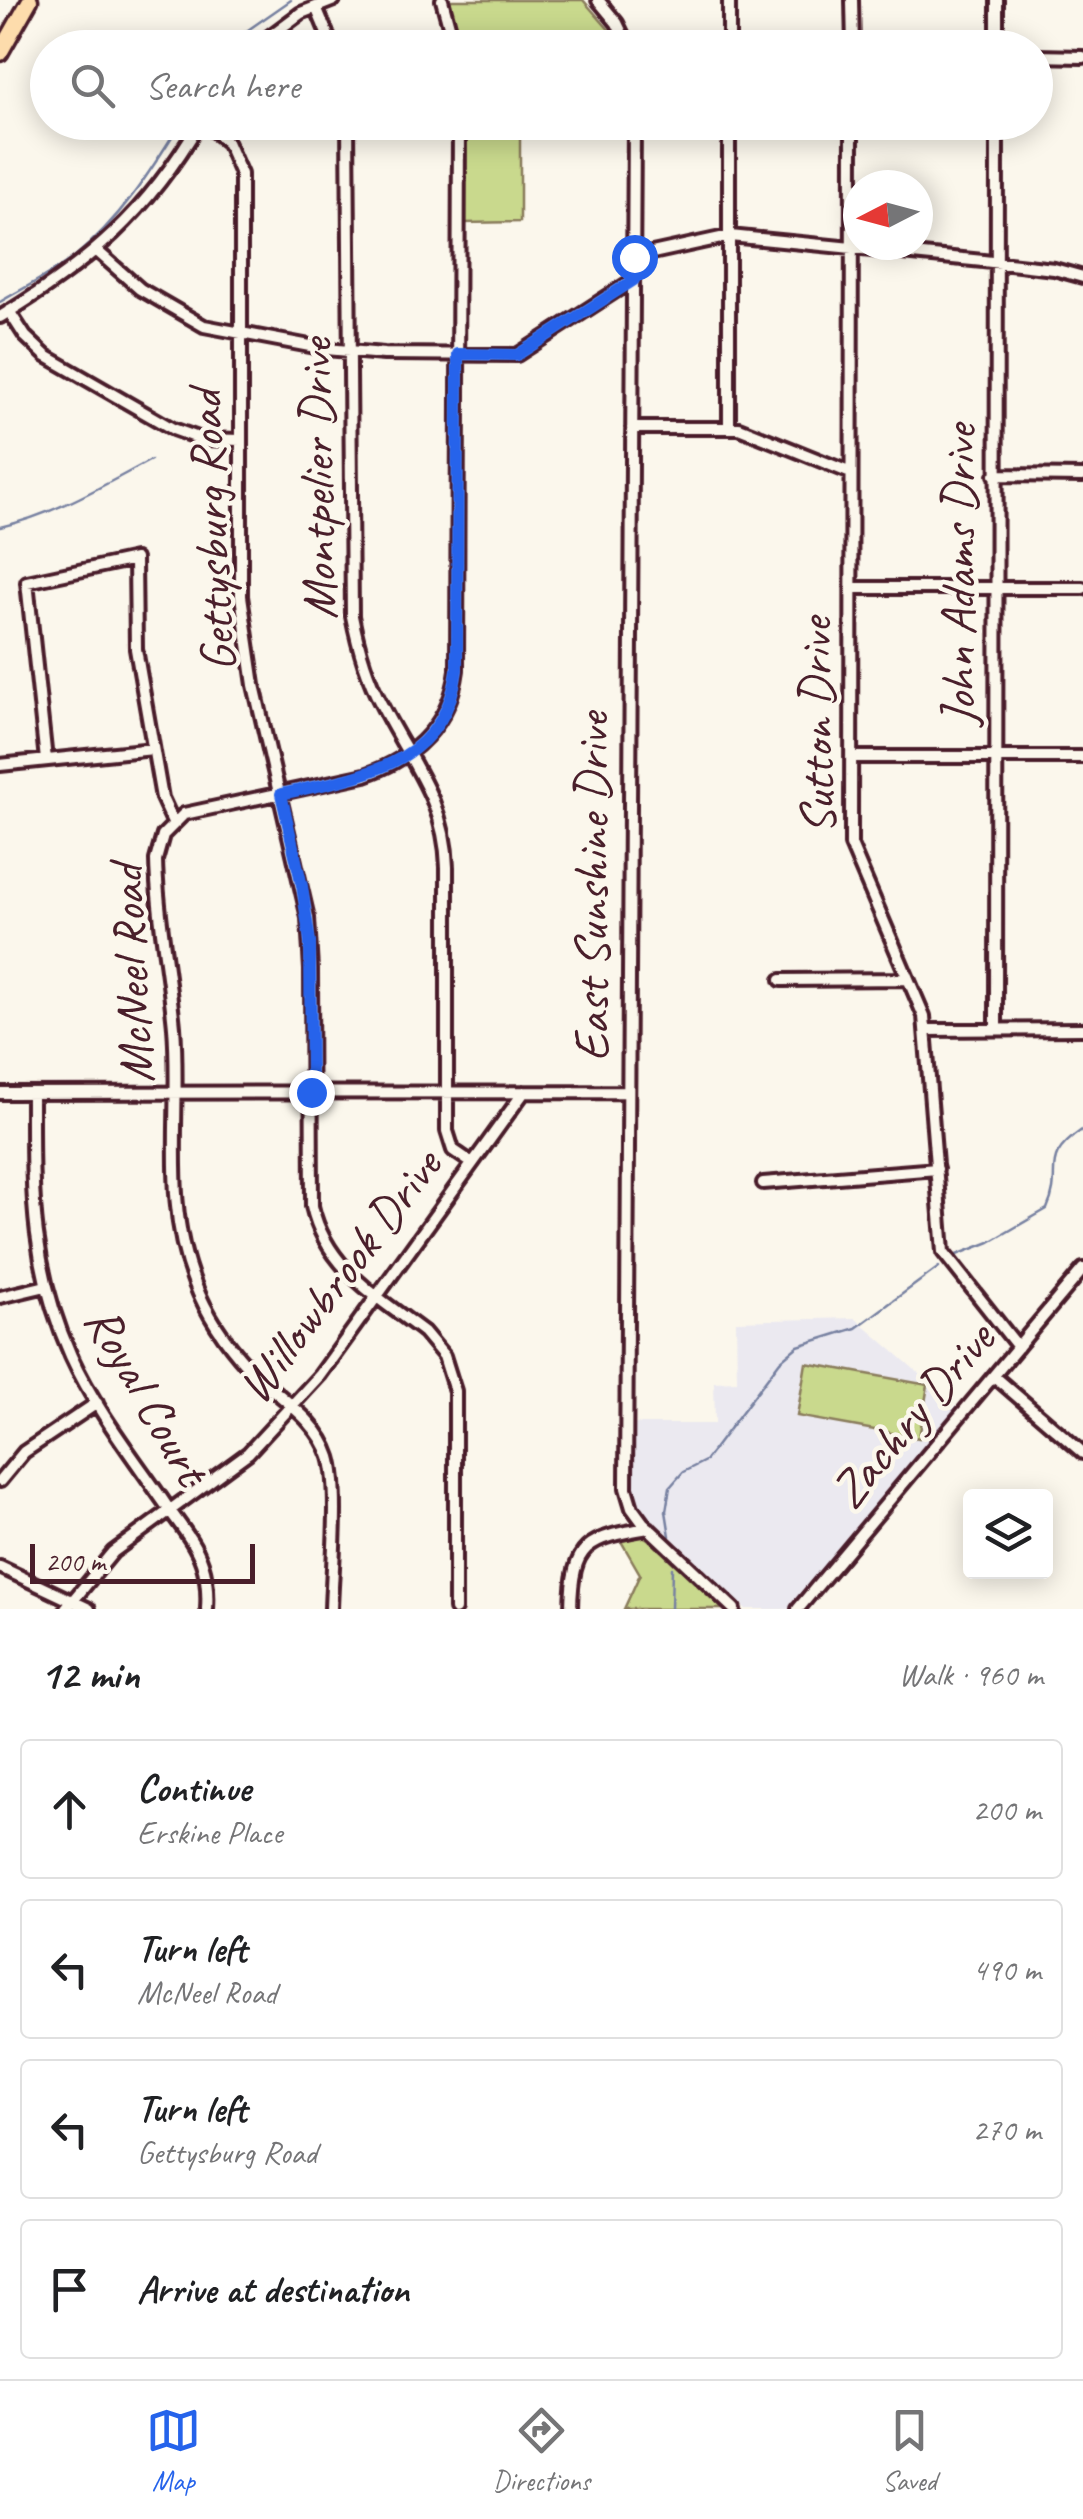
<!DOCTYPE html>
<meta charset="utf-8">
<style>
body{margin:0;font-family:Caveat,sans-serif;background:#f2f2f2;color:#202124}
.controls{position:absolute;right:30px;bottom:30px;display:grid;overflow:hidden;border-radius:10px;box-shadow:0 5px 25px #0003}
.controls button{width:90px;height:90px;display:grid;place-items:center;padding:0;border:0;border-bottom:2px solid #e0e0e0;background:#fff;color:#202124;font:50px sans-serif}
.compass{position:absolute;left:843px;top:170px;width:90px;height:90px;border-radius:50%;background:#fff;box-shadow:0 5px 25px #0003;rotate:264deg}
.scale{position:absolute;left:30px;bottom:25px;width:225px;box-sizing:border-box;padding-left:10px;border:5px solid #4a1f2b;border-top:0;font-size:28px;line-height:35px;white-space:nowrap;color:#4a1f2b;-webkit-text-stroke:8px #fbf7ec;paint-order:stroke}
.stop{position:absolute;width:30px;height:30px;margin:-22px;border:8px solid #2563eb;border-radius:50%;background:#fff}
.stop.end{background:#2563eb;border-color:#fff;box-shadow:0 2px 10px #0008}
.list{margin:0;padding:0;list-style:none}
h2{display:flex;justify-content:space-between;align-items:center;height:130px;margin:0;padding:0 40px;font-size:42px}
h2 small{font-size:32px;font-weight:400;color:#757577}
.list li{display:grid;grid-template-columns:65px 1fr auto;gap:30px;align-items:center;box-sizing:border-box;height:140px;margin:0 20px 20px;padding:0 20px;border:2px solid #e0e0e0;border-radius:10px}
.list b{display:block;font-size:38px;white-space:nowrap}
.list p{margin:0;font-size:32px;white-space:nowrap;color:#757577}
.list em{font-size:32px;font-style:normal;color:#757577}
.icon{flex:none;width:55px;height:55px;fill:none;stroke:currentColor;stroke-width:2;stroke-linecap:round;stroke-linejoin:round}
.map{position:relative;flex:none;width:1083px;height:1609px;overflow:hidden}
.search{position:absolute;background:#fff;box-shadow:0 5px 25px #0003;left:30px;right:30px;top:30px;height:110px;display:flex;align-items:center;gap:25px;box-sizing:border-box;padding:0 35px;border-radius:55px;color:#757577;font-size:38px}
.sheet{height:770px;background:#fff}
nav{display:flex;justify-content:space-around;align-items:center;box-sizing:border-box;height:140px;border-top:2px solid #e0e0e0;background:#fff;font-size:28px;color:#757577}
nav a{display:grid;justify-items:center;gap:5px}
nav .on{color:#2563eb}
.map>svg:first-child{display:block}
.built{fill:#ebe9f0}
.green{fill:#c9d98d;stroke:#8a7c5c;stroke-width:2.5}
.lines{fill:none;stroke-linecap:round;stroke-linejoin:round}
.stream{stroke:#7781a1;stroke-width:2.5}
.minor-casing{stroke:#4a1f2b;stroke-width:18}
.major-casing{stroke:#4a1f2b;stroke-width:21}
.minor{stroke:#fbf7ec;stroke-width:10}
.major{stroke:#fddcac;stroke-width:14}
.route{stroke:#2563eb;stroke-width:12}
.labels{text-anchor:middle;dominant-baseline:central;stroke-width:9;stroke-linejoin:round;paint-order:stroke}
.street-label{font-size:50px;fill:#4a1f2b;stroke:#fbf7ec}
</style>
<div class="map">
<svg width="1083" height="1609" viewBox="0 0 1083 1609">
<rect width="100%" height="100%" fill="#fbf7ec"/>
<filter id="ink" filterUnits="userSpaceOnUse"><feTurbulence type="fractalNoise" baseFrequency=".01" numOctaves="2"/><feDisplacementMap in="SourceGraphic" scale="20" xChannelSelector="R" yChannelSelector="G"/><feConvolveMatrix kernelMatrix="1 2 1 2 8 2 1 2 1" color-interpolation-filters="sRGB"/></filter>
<g filter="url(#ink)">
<!-- built -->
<path class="built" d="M855,1318L958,1407L790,1609H746L649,1517L639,1503L633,1485L634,1424H715L714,1382L737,1381L736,1321Z"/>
<!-- green -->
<path class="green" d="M451,0H583L611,32L619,47H459L449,10Z
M463,123H520V222L463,223Z
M806,1363L928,1385L919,1438L797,1416Z
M642,1536L648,1539L723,1609H624L640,1574L621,1541Z"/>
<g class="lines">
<!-- stream -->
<path class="stream" d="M231,48L245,32L291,0
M0,302C24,288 51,274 74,257C119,221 151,171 181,122
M0,527C54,515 102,486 151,460
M954,1256L990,1242L1047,1209C1065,1169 1036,1162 1083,1129
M670,1536L666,1511L670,1487L683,1472L705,1461L780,1361L798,1346L856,1328L939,1267
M671,1609L672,1568"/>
<!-- minor casing -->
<g class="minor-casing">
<path id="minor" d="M442,0L455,48
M598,0L617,23L629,48
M729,0V48
M852,0L853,48
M997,0V48
M316,7L333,48
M254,48L301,13L334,0
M1036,56L1083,57
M203,122L227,142L241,174V596L254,685L308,918L311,970L312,1206C326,1268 377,1296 424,1332L444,1356L455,1391V1609
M348,122L352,616C358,647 366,676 381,704C410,762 445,799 447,867V1131L453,1150L472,1163
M634,122L626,1488L632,1508L643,1523L734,1609
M852,122L851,845L924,1016L943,1252L1018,1347
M97,251L140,289L204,326L326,349L384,354L517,355L633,280
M634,257L730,236L983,261L1054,269L1083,277
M9,311L25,336L46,356L173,429L201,439L241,440
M0,317C88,264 148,212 200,122
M729,426V122
M632,428H739L851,473
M995,475L1083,476
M852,588H1083
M851,757H1083
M46,760L27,582L135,559L136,649L162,798L173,822
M0,765L153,749
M781,980L908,979
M996,1029L997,122
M926,1030L1083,1029
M0,1093L627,1092
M32,1093C32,1191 30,1264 71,1356C95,1409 133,1457 166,1505C179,1524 195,1542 202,1563C207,1578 208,1594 207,1609
M763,1183L937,1169
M0,1297L46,1286
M994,1376L1083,1453
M0,1481L24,1452L97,1403
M0,1567L89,1609
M66,1609L113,1552L248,1453L320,1375L524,1092
M331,1609C332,1571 340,1490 330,1457C317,1417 275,1396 248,1367C226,1343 207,1315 195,1284C162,1202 181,1113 174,1027C169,972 157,916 156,860L163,835L184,814L365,775C415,758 450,724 457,670L459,122
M571,1609C572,1543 587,1538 649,1528
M798,1609L1083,1269"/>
</g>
<!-- major casing -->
<g class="major-casing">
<path id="major" d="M0,53L30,0"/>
</g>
<!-- minor -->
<use href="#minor" class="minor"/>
<!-- major -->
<use href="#major" class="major"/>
</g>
</g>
<g class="lines" filter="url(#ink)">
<!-- route -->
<path class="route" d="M311,1092L310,942L302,886L281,794C360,776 445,767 457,670L458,354L517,355L634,280V257"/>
</g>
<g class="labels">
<!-- street labels -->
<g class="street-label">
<text transform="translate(317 479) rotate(-91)">Montpelier Drive</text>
<text transform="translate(211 531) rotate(-93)">Gettysburg Road</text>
<text transform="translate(958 575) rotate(-90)">John Adams Drive</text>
<text transform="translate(816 726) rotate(-91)">Sutton Drive</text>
<text transform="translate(591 887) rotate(-90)">East Sunshine Drive</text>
<text transform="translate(131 974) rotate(-93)">McNeel Road</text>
<text transform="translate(339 1276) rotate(-53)">Willowbrook Drive</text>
<text transform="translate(147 1395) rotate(60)">Royal Court</text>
<text transform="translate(912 1415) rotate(-50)">Zachry Drive</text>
</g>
</g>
</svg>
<div class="controls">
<button><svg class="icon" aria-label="layers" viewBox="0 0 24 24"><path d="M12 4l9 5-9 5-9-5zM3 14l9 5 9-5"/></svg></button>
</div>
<svg class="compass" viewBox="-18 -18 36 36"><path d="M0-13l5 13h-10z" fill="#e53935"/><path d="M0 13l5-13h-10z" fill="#757577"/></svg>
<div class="scale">200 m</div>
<div class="stop" style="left:634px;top:257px"></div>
<div class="stop end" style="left:311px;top:1092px"></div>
<div class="search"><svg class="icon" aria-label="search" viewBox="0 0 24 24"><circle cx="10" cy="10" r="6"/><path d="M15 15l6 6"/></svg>Search here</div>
</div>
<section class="sheet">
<h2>12 min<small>Walk · 960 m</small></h2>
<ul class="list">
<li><svg class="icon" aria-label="ahead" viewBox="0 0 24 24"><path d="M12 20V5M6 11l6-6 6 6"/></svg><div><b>Continue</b><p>Erskine Place</p></div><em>200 m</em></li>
<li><svg class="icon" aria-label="left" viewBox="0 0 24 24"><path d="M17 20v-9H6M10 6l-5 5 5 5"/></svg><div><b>Turn left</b><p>McNeel Road</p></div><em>490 m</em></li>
<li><svg class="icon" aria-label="left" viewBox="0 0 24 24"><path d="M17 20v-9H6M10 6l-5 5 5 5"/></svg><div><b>Turn left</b><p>Gettysburg Road</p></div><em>270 m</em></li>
<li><svg class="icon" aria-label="arrive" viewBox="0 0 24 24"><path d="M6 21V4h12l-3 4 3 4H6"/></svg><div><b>Arrive at destination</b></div></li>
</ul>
</section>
<nav>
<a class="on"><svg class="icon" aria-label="map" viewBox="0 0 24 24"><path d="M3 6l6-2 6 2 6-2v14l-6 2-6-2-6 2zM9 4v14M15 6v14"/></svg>Map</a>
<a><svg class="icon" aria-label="directions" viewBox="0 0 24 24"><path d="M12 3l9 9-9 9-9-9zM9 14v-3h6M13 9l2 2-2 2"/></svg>Directions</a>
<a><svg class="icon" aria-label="saved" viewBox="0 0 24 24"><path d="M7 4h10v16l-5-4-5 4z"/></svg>Saved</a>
</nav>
